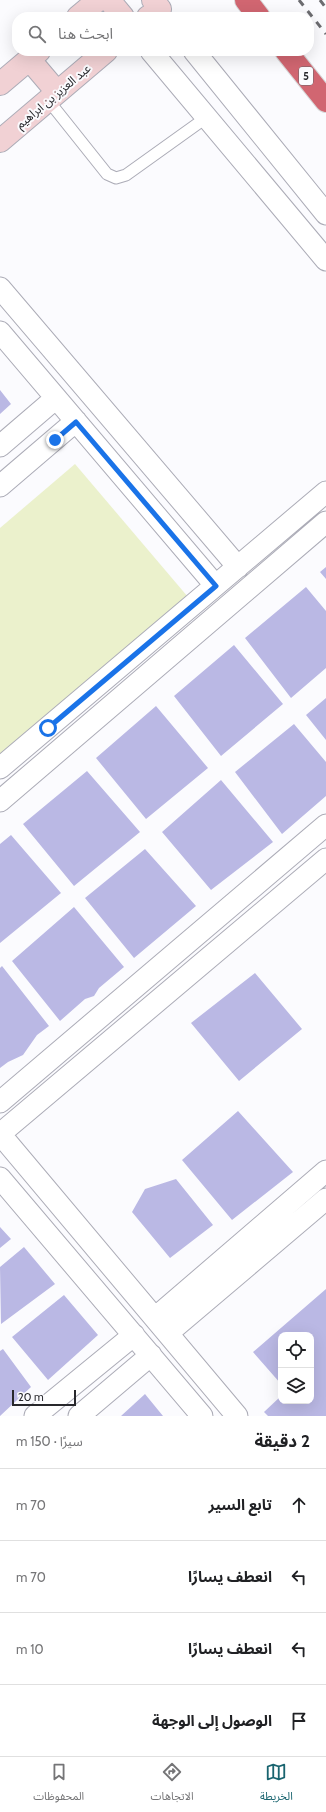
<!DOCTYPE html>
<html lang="ar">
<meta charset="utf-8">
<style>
body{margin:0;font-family:Cabin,"Noto Sans Arabic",sans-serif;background:#f2f2f2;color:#202124;direction:rtl}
.controls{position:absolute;right:12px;bottom:12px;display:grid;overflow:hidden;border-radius:8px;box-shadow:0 4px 16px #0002}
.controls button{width:36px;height:36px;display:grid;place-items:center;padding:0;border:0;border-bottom:1px solid #e0e0e0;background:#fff;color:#202124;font:20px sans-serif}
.scale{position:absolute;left:12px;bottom:10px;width:64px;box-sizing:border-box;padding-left:4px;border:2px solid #28282c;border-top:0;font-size:11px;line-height:14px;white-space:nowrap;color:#28282c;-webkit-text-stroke:3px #fbfbfe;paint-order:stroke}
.stop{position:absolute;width:12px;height:12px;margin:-9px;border:3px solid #1a73e8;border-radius:50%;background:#fff}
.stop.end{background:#1a73e8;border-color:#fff;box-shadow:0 1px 4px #0008}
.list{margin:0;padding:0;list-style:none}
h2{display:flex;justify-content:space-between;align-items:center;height:52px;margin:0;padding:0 16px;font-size:17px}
h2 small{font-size:13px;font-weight:400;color:#757577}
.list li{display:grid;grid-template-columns:26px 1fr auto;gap:12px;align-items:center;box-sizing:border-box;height:72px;padding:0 16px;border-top:1px solid #e0e0e0}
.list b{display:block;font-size:15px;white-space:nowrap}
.list em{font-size:13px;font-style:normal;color:#757577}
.icon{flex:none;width:22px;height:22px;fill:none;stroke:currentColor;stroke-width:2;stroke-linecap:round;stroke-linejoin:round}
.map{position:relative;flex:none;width:326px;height:1416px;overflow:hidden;direction:ltr}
.search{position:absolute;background:#fff;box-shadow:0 4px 16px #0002;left:12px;right:12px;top:12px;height:44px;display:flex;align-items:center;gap:10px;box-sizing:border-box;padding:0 14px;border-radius:16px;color:#757577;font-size:15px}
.sheet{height:340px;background:#fff}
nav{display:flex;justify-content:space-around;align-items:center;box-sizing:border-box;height:56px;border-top:1px solid #e0e0e0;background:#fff;font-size:11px;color:#757577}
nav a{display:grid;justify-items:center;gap:2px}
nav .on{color:#19646f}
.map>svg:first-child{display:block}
.green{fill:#ebf1cc}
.building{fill:#bab8e4}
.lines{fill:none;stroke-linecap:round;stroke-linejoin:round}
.lane-casing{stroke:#acacb7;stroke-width:13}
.street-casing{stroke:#acacb7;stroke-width:23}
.secondary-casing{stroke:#acacb7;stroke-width:24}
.highway-casing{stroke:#d8d8d9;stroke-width:24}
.lane{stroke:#fff;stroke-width:11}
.street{stroke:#fff;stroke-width:21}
.secondary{stroke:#f1d1d4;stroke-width:22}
.highway{stroke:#d16671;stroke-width:22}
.rail{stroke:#6c6c70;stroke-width:3;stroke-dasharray:7 7;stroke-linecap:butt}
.route{stroke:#1a73e8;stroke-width:5}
.labels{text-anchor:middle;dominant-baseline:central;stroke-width:4;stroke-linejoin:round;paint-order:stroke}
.shield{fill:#fbfbfe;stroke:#67676b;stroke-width:1}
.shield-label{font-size:11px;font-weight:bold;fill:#28282c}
.street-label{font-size:12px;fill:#28282c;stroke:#fbfbfe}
</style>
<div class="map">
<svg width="326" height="1416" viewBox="0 0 326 1416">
<rect width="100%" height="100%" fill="#fbfbfe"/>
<!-- green -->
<path class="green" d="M75,464L188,597L0,757V528Z"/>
<!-- building -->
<path class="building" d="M0,390L11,404L0,414Z
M326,567V579L320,572Z
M306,587L326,611V668L291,698L245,638Z
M234,645L283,704L221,756L174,696Z
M326,698V740L306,715Z
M156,706L208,768L146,819L96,758Z
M294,724L326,762V796L282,834L235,772Z
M87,771L140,832L74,886L23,824Z
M221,780L273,842L211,890L162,832Z
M11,835L61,893L0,943V844Z
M145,849L196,906L134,958L85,898Z
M74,907L124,967L99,988L94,996L85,999L60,1021L12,961Z
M2,966L49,1026L37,1035L23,1055L8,1062L0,1068V968Z
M255,973L302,1029L239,1081L191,1023Z
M238,1111L293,1172L232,1220L182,1160Z
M176,1179L213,1225L170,1258L132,1212L145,1189Z
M0,1227L11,1239L0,1248Z
M24,1247L55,1284L1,1324L0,1267Z
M326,1289V1416H268L264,1412L281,1396V1401H311V1335H281V1384L253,1352Z
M64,1295L98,1335L48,1380L12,1337Z
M3,1349L31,1387L0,1416V1351Z
M145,1394L163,1416H121Z"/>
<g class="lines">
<!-- lane casing -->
<g class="lane-casing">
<path id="lane" d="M48,100L107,174L116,178L126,175L207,117"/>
</g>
<!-- street casing -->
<g class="street-casing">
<path id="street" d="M151,51L326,260
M194,51L326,214
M0,288L238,567
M0,332L215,585
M0,446L56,398
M0,486L76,421
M0,768L326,492
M0,801L326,522
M0,1102L326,825
M0,1134L326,859
M0,1134L237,1416
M0,1178L202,1416
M155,1318L326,1171
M168,1333L326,1199
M35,1416L134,1335
M79,1416L151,1355"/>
</g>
<!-- secondary casing -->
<g class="secondary-casing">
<path id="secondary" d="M109,0L123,17
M78,17L98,0
M148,17L160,9L153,0
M29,59L57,92
M0,84L39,51
M0,141L106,51"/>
</g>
<!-- highway casing -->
<g class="highway-casing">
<path id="highway" d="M246,0L259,17
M286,51L326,101"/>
</g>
<!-- lane -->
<use href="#lane" class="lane"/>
<!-- street -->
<use href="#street" class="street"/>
<!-- secondary -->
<use href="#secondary" class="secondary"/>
<!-- highway -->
<use href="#highway" class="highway"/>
<!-- rail -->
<path class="rail" d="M299,0L326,34
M320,0L326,8"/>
</g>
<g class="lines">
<!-- route -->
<path class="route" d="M48,728L216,586L76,422L55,440"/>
</g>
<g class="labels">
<!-- shield labels -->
<rect class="shield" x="299" y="67" width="14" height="18" rx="3"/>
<g class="shield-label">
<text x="306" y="76">5</text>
</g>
<!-- street labels -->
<g class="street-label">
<text transform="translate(53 96) rotate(-40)">عبد العزيز بن ابراهيم</text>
</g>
</g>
</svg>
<div class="controls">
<button><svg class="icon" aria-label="locate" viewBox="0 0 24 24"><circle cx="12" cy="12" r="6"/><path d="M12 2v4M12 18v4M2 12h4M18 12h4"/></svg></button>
<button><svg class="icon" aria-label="layers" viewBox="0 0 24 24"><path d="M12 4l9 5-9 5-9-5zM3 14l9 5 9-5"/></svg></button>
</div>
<div class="scale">20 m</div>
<div class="stop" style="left:48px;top:728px"></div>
<div class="stop end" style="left:55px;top:440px"></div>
<div class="search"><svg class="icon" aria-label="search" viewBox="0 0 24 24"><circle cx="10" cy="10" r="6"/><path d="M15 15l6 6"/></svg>ابحث هنا</div>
</div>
<section class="sheet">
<h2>2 دقيقة<small>سيرًا · 150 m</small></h2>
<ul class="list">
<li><svg class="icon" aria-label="ahead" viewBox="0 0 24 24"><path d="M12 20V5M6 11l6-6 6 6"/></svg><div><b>تابع السير</b></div><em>70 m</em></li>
<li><svg class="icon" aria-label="left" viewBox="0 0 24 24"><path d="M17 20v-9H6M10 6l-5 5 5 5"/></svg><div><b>انعطف يسارًا</b></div><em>70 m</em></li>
<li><svg class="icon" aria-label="left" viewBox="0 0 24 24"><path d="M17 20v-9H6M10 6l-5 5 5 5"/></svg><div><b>انعطف يسارًا</b></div><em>10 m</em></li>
<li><svg class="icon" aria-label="arrive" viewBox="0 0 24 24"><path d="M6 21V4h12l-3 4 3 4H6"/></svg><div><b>الوصول إلى الوجهة</b></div></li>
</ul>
</section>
<nav>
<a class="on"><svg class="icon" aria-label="map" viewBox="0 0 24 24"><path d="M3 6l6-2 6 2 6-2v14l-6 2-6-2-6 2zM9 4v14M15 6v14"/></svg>الخريطة</a>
<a><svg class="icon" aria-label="directions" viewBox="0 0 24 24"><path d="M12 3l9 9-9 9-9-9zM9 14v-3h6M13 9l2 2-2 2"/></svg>الاتجاهات</a>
<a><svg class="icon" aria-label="saved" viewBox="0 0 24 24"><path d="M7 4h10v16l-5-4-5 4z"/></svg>المحفوظات</a>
</nav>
